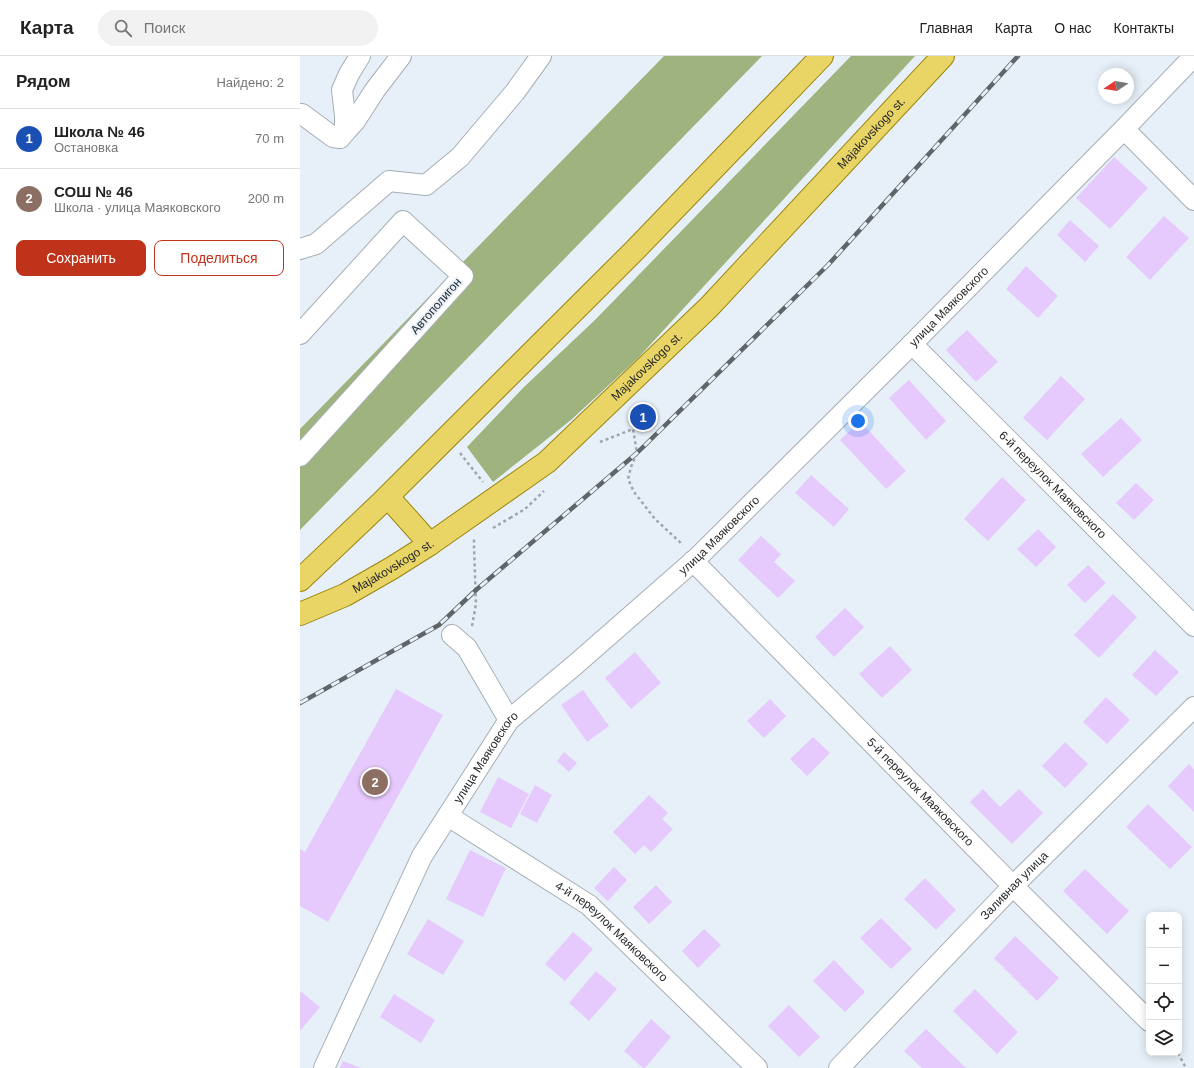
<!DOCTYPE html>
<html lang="ru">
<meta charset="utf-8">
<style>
body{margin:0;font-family:Arial,sans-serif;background:#f2f2f2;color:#222}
.controls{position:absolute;right:12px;bottom:12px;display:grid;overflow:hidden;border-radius:8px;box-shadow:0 2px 10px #0003}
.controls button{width:36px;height:36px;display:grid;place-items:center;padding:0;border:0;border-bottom:1px solid #e0e0e0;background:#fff;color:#222;font:20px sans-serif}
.compass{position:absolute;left:798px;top:12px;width:36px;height:36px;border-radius:50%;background:#fff;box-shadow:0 2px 10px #0003;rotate:258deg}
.you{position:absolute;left:558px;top:365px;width:14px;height:14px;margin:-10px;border:3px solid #fff;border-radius:50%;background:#1a73e8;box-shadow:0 0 0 6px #1a73e833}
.badge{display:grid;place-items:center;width:26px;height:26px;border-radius:50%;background:#bf331a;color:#fff;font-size:13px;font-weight:700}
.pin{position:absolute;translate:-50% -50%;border:2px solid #fff;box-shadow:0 1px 4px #0006}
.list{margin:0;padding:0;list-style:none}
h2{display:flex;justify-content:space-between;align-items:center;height:52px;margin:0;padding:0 16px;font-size:17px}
h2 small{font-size:13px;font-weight:400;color:#767676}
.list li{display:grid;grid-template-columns:26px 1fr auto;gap:12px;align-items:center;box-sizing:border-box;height:60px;padding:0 16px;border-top:1px solid #e0e0e0}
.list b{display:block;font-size:15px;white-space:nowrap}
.list p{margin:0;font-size:13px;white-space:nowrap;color:#767676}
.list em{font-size:13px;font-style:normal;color:#767676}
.actions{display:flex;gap:8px;padding:12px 16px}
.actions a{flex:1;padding:9px 0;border:1px solid #bf331a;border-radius:8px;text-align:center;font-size:14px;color:#bf331a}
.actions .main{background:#bf331a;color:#fff}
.icon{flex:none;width:22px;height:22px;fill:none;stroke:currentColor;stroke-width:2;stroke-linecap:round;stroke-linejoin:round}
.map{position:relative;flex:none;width:894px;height:1012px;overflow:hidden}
header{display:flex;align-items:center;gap:24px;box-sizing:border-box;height:56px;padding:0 20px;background:#fff;border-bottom:1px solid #e0e0e0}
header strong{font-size:19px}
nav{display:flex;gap:22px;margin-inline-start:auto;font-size:14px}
.search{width:280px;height:36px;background:#f2f2f2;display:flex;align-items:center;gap:10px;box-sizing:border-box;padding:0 14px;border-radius:22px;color:#767676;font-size:15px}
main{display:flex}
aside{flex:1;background:#fff}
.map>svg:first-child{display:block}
.forest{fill:#9eb37e}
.building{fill:#e7cafd}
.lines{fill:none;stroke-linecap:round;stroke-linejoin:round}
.minor-casing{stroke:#a6aeb5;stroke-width:22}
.major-casing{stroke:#9b860f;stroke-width:24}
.path{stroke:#9ea5ab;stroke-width:2.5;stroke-dasharray:3 3;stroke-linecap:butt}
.minor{stroke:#fff;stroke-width:20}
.major{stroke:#e9d466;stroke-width:22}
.rail-casing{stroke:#606569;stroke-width:4.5}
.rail{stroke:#e7f0f8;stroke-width:3;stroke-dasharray:9;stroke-linecap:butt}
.labels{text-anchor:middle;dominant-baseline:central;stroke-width:3.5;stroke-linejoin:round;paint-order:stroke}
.street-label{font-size:12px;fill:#25282b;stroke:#e7f0f8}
</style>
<header>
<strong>Карта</strong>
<div class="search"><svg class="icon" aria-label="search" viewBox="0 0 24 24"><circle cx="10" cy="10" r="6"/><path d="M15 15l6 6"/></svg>Поиск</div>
<nav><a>Главная</a><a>Карта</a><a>О нас</a><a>Контакты</a></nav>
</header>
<main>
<aside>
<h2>Рядом<small>Найдено: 2</small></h2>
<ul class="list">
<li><span class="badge" style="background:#1a4fb4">1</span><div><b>Школа № 46</b><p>Остановка</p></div><em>70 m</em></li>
<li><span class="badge" style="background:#8d6e63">2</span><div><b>СОШ № 46</b><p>Школа · улица Маяковского</p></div><em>200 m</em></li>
</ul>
<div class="actions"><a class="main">Сохранить</a><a>Поделиться</a></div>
</aside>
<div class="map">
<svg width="894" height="1012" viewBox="0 0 894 1012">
<rect width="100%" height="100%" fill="#e7f0f8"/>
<!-- forest -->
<path class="forest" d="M364,0H462L0,474V373Z
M551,0H615L338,302L271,364L193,426L167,391L223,332L296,263Z"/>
<!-- building -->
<path class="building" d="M814,101L848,132L810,173L776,142Z
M864,160L889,182L850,224L826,201Z
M770,164L799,190L785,206L757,179Z
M726,210L758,240L738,262L706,233Z
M667,274L698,306L676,326L646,294Z
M761,320L785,343L747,384L723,362Z
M609,324L646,365L626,384L589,342Z
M821,362L842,384L803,421L781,398Z
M560,365L606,415L586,433L540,384Z
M511,419L549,453L534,471L495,437Z
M702,421L726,444L688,485L664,463Z
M836,427L854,444L834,464L816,447Z
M738,473L756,491L736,511L717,493Z
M461,480L481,498L474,506L495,525L478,542L438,504Z
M788,509L806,527L785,547L767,529Z
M813,538L837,561L799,602L774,579Z
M545,552L564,571L534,601L515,581Z
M590,590L612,614L582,642L559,618Z
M855,594L879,616L856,640L832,619Z
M335,596L361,627L331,653L305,622Z
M96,633L143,659L28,866L0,850V793L5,796Z
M283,634L309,670L287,686L261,649Z
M806,641L830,664L807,688L783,666Z
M470,643L486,660L464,682L447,665Z
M513,681L530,697L507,720L490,703Z
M765,686L788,708L765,732L742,710Z
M264,696L277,707L269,716L257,705Z
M889,708L894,713V756L868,730Z
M198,721L229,738L211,772L180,756Z
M235,729L252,739L237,767L220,758Z
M683,733L700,751L719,733L743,757L712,788L670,746Z
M349,739L368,757L362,763L373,773L351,796L344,789L335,798L313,776Z
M848,748L892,791L870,813L826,771Z
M170,794L206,812L183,861L146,843Z
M314,811L327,824L308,845L294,832Z
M785,813L829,855L807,878L763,835Z
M625,822L656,854L636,874L604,843Z
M356,829L372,846L349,868L333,851Z
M581,862L612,893L591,913L560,882Z
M128,863L164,885L143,919L107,898Z
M404,873L421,889L398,912L382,895Z
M273,876L293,893L265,925L245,908Z
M715,880L759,922L737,945L694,902Z
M534,904L565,936L545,956L513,925Z
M296,915L317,933L289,965L269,947Z
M675,933L718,976L697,998L653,955Z
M0,935L20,951L0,975Z
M94,938L135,964L121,987L80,961Z
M489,949L520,981L499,1001L468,970Z
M351,963L371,981L345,1012H343L324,995Z
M626,973L666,1012H622L604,995Z
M43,1005L61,1012H40Z"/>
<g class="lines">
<!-- minor casing -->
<g class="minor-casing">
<g id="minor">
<path d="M0,58H2L33,81L40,82L45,76V60L42,34L49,18L60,0"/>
<path d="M824,73L894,144"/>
<path d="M45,76L55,65L75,34L101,0"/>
<path d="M0,193L16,188L89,125L126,129L160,101L215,36L241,0"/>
<path d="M0,278L103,165L163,220L0,400"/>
<path id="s1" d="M612,288L894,570"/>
<path id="s2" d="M393,505L713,830L849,965"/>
<path d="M152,579L167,592L209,664"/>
<path id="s3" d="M148,760L289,849L457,1012"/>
<path id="s4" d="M24,1012L122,800L209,664L276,608L397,502L612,288L824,73L894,0"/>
<path id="s5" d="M539,1012L713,830L894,651"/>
</g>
</g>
<!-- major casing -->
<g class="major-casing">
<g id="major">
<path d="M88,441L130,488"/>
<path d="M0,524L80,448L334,195L522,0"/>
<path id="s6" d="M0,558L45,539L92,512L130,488L247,406L409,251L643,0"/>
</g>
</g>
<!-- path -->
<path class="path" d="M300,386L333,373L337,397L331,411L328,423L334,436L355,463L383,489
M160,397L183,426
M210,462L225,453L244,435
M193,472L210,462L209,460
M172,570L176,548L174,490V483L175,482
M878,997L886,1012"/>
<!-- minor -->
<use href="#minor" class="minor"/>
<!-- major -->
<use href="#major" class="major"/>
<!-- rail casing -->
<g class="rail-casing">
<path id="rail" d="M0,647L139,569L176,534L337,397L528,209L718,0"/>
</g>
<!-- rail -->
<use href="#rail" class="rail"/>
</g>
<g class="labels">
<!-- street labels -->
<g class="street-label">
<text stroke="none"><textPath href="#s6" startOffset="753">Majakovskogo st.</textPath></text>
<text transform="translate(136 250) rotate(-49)">Автополигон</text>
<text stroke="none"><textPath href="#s4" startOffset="999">улица Маяковского</textPath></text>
<text stroke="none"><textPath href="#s6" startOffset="429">Majakovskogo st.</textPath></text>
<text stroke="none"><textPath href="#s1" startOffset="199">6-й переулок Маяковского</textPath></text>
<text stroke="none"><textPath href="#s4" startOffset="675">улица Маяковского</textPath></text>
<text stroke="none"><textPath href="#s6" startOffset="105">Majakovskogo st.</textPath></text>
<text stroke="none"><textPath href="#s4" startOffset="351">улица Маяковского</textPath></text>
<text stroke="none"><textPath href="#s2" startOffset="324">5-й переулок Маяковского</textPath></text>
<text stroke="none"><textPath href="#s5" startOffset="253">Заливная улица</textPath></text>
<text stroke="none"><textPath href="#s3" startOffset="201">4-й переулок Маяковского</textPath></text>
</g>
</g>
</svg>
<div class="controls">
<button>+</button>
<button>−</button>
<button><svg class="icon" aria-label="locate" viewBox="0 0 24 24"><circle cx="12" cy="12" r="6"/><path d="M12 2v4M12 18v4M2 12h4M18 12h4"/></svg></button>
<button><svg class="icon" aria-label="layers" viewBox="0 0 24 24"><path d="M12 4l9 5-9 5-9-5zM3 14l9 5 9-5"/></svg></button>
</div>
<svg class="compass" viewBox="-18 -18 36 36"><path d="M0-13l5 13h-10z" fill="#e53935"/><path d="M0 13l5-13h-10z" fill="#767676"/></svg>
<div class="you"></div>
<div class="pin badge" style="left:343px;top:361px;background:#1a4fb4">1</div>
<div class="pin badge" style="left:75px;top:726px;background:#8d6e63">2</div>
</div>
</main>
